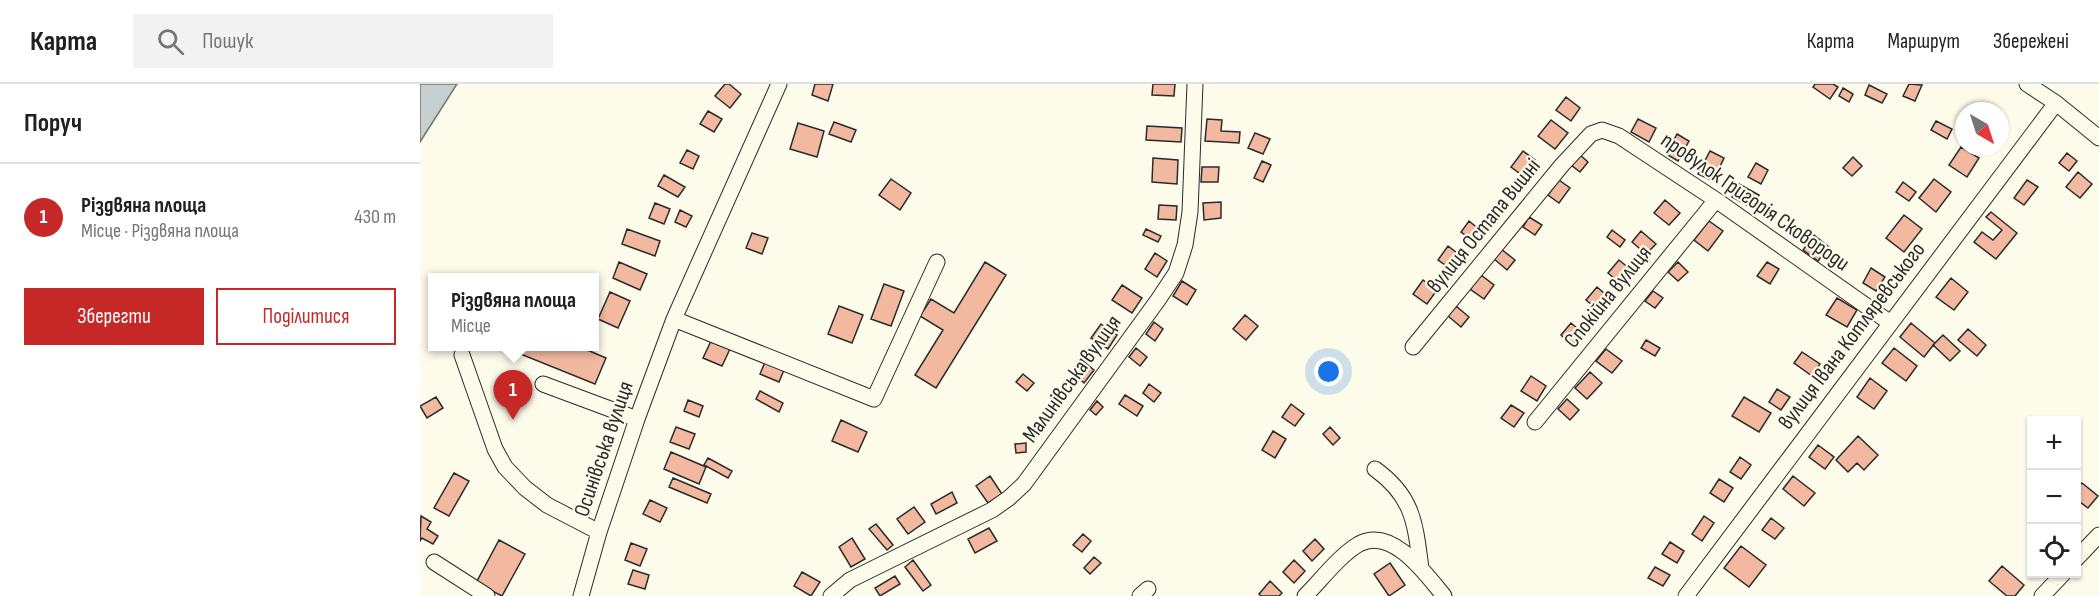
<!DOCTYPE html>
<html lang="uk">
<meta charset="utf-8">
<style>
body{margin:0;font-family:"Sofia Sans Condensed",sans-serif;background:#f2f2f2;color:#202124}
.controls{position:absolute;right:18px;bottom:18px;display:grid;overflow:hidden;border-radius:0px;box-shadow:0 2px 4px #0004}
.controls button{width:54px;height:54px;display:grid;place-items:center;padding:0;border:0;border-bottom:2px solid #e0e0e0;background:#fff;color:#202124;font:30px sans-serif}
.compass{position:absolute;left:1535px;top:18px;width:54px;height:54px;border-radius:50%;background:#fff;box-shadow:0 2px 4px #0004;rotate:141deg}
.you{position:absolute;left:909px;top:288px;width:21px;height:21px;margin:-15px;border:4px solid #fff;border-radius:50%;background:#1a73e8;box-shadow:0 0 0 9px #1a73e833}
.badge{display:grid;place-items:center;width:39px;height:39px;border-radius:50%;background:#c62828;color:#fff;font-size:20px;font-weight:700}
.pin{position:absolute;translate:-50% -50px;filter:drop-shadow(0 2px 3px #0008)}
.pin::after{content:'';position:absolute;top:32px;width:21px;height:18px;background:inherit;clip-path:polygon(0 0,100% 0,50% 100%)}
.popup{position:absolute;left:8px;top:189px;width:171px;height:78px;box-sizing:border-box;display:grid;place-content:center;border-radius:0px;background:#fff;filter:drop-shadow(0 2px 4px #0005);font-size:20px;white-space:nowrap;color:#757577}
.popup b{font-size:22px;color:#202124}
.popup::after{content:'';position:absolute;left:50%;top:100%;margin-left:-12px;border:12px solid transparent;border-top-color:#fff}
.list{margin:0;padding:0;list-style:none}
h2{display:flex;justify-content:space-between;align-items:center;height:78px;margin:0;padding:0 24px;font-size:26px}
h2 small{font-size:20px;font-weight:400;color:#757577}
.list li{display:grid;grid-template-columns:39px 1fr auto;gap:18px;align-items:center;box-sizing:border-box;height:108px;padding:0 24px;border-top:2px solid #e0e0e0}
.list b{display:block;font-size:22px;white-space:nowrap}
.list p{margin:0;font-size:20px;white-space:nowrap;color:#757577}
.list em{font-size:20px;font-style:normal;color:#757577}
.actions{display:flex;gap:12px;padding:18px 24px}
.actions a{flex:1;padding:14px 0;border:2px solid #c62828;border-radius:0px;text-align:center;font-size:21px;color:#c62828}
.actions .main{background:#c62828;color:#fff}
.icon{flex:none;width:33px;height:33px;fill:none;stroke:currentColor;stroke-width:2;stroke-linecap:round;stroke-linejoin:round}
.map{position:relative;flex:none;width:1679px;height:512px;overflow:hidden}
header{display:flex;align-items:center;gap:36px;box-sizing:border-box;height:84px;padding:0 30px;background:#fff;border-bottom:2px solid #e0e0e0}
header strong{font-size:28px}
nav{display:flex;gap:33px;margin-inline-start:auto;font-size:21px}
.search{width:420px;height:54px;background:#f2f2f2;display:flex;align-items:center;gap:15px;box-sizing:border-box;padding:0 21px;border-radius:0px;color:#757577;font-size:22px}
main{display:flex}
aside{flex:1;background:#fff}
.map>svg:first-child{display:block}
.water{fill:#c7d0d0;stroke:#74746e;stroke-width:1.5}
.building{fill:#f2b8a0;stroke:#2b2b2b;stroke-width:1.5}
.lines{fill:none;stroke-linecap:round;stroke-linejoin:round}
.minor-casing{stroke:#2b2b2b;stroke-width:17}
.minor{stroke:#fdfbea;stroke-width:15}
.labels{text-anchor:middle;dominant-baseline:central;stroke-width:4.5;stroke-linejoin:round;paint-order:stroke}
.street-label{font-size:22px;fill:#2b2b2b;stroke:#fdfbea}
</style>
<header>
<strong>Карта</strong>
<div class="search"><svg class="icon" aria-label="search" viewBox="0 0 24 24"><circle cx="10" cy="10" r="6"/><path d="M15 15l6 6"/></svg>Пошук</div>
<nav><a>Карта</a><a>Маршрут</a><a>Збережені</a></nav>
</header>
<main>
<aside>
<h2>Поруч<small></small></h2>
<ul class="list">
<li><span class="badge">1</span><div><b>Різдвяна площа</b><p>Місце · Різдвяна площа</p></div><em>430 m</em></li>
</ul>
<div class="actions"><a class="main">Зберегти</a><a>Поділитися</a></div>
</aside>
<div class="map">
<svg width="1679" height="512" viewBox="0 0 1679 512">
<rect width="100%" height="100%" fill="#fdfbea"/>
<!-- water -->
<path class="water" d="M0,0H37L0,58Z"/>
<!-- building -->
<path class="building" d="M305,0H309L321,10L310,24L295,12Z
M395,0H413L408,17L392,11Z
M733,0H755L754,12L732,11Z
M1395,0H1413L1418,3L1410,15L1393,3Z
M1489,0L1502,1L1495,17L1483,12Z
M1449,1L1467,10L1462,19L1445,11Z
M1423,4L1433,10L1429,18L1419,12Z
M1146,13L1160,24L1151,37L1136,26Z
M288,27L302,35L294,48L280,40Z
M787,35L802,36L801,47L820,48L819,59L785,57Z
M1218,35L1236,44L1229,58L1211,48Z
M1131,36L1148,49L1135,65L1118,52Z
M1516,37L1532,45L1527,55L1511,46Z
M414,38L436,46L431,58L409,50Z
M378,39L404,47L397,73L370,65Z
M727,42L762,44L761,58L726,56Z
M835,49L850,55L843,70L828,64Z
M1257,50L1269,57L1258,77L1246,70Z
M1541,63L1559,74L1547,93L1529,81Z
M267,66L279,72L273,85L260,79Z
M1103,67L1115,76L1103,92L1091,83Z
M1290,67L1304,74L1293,97L1278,90Z
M1647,69L1657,77L1649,87L1639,79Z
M1159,70L1168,78L1160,88L1151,81Z
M1433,73L1442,82L1432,92L1423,84Z
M733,74L758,76L757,100L732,98Z
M842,77L851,81L843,98L834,94Z
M1336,79L1348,86L1341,100L1328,93Z
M782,83H799L798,98H781Z
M1658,88L1672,100L1660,114L1646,103Z
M244,91L265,103L258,113L238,102Z
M471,95L491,109L480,126L459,111Z
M1514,95L1531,108L1516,128L1499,114Z
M1139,96L1150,104L1139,119L1128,111Z
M1607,96L1618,103L1604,121L1594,114Z
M1483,98L1496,108L1489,117L1476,108Z
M1319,100L1339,111L1332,124L1312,113Z
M1245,116L1260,129L1249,141L1234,129Z
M801,118V134L784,136L783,119Z
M235,119L250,125L244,140L229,134Z
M739,121L757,122L756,136L738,135Z
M260,126L272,132L266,143L255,138Z
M1571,128L1597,149L1576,175L1554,158L1562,148L1573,156L1582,146L1566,133Z
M1484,131L1502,145L1484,168L1466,154Z
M1109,133L1122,141L1115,151L1103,143Z
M1049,137L1060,146L1052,156L1041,148Z
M1289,137L1303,147L1288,167L1274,156Z
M207,145L240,157L235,172L202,160Z
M726,145L741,152L738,158L723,151Z
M1192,146L1205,156L1200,163L1187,153Z
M1221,147L1236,160L1226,170L1212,158Z
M332,149L348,154L342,170L326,164Z
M1394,151L1409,163L1398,177L1383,166Z
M1028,162L1041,172L1031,185L1018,176Z
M1081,165L1095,176L1087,186L1073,174Z
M735,169L747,177L737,193L725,185Z
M1199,176L1215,189L1203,202L1188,189Z
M199,178L227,190L220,206L193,194Z
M565,178L586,191L516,304L495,291L523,246L500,232L511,215L534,229Z
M1258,178L1268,188L1258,197L1248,188Z
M1347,178L1359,185L1350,200L1337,192Z
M1451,184L1465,193L1456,207L1443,199Z
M1061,191L1074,201L1064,215L1050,205Z
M1531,194L1548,208L1534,226L1516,213Z
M1003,196L1017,206L1007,220L993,210Z
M762,197L776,206L767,221L753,212Z
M464,200L484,207L471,242L451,235Z
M702,201L722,214L712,229L692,216Z
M1177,203L1191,215L1180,228L1166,216Z
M1233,207L1243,214L1235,224L1225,217Z
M190,208L210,217L198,244L178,235Z
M1417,214L1437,226L1427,243L1406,231Z
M419,222L443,231L432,259L408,250Z
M1036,222L1049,233L1041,243L1028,232Z
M825,231L838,242L826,256L813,245Z
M734,238L743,245L735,257L726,250Z
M1151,239L1163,249L1152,262L1141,251Z
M1491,239L1515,259L1504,273L1480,253Z
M681,240L697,251L688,265L671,254Z
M1548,245L1566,261L1557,272L1538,256Z
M1523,251L1540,267L1530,277L1513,261Z
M1226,256L1240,264L1235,272L1221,264Z
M291,257L310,265L302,282L283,274Z
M89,262H158L186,274L175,300L88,265Z
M716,264L727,273L720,282L709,273Z
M1474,264L1497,282L1486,297L1462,279Z
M1186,265L1202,277L1192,289L1176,277Z
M1382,268L1400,280L1392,292L1374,279Z
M661,275L674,286L664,299L651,288Z
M345,278L364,286L359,298L340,290Z
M1170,288L1182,299L1167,315L1155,304Z
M603,290L614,299L607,307L596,298Z
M1111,292L1126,302L1117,317L1101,307Z
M1450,294L1467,307L1454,325L1437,313Z
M729,300L741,309L734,318L723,309Z
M1357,305L1370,313L1361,326L1349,318Z
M340,307L363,319L359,328L336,315Z
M705,311L723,322L717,332L699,320Z
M16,313L23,324L7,334L0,322Z
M1324,313L1351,329L1339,348L1312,332Z
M1147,315L1159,326L1150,336L1138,325Z
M268,316L283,322L279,333L264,327Z
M677,317L683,323L676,331L670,326Z
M871,320L884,330L875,342L862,333Z
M1091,321L1104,329L1094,343L1081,334Z
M421,336L447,348L438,368L412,357Z
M256,343L275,350L269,365L250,358Z
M910,343L920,354L913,361L903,350Z
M853,347L866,355L855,374L842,366Z
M1438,352L1458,371L1444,386L1437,379L1428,388L1416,376Z
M606,359V368L596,369L595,360Z
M1398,361L1414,373L1405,385L1389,373Z
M251,368L286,383L279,400L244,385Z
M1320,373L1331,381L1321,395L1310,388Z
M288,374L312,387L308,394L284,381Z
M34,389L49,397L29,432L14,424Z
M570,392L582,410L568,419L556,402Z
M1373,392L1395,409L1384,422L1363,405Z
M253,394L291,410L287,419L249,403Z
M1299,395L1313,404L1304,418L1290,409Z
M1662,399L1678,412L1668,424L1656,415V405Z
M532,408L537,419L516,430L511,420Z
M230,416L247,424L240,438L223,430Z
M494,423L505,438L488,450L477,435Z
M1,432L11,438L7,445L18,452L13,460L2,454L0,457Z
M1284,432L1294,439L1282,457L1272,450Z
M1351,434L1364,444L1355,455L1342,446Z
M456,440L473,461L467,466L449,445Z
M569,444L577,457L555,469L548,455Z
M663,450L671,457L662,468L653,461Z
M432,454L445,475L431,483L419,463Z
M895,455L904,465L892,477L883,467Z
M79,456L105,470L82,512L56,499Z
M1250,458L1264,467L1257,479L1242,470Z
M211,459L227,465L220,482L205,476Z
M1321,462L1346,481L1329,503L1304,484Z
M674,473L681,479L670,490L664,484Z
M493,476L511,501L503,507L485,483Z
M874,476L885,487L874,499L863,488Z
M970,479L985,501L969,512L954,490Z
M1582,482L1604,501L1595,512H1587L1569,497Z
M1235,483L1250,491L1243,502L1228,494Z
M213,486L229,491L225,505L208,500Z
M382,488L400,498L391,512L374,502Z
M475,492L480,500L460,512L455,504Z
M850,497L862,509L859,512H841L839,510Z"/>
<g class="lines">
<!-- minor casing -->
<g class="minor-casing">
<path id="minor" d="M1607,0L1636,19L1679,54
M254,235L454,315L517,178
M993,263L1142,81L1171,50L1182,46L1199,52L1296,116L1469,238
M42,271L75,365L85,383L105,404L127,421L179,448
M123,300L217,335
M1115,338L1296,116
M955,385C994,413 995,440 1001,484
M1656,475L1679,451
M14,478L67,512
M161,512L179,448L217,335L254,235L359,0
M411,512L430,496L572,426L589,414L604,400L738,216L756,189L765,161L770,128L775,0
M720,512L728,505
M885,512C901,496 920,471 939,460C972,442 1006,490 1024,512
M1266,512L1636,19
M1622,512L1643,490"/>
</g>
<!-- minor -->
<use href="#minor" class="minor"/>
</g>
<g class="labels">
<!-- street labels -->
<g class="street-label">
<text transform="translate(1335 118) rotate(35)">провулок Григорія Сковороди</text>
<text transform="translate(1064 142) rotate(-51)">вулиця Остапа Вишні</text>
<text transform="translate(1188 213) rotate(-51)">Спокійна вулиця</text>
<text transform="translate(1432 252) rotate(-53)">вулиця Івана Котляревського</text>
<text transform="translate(652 295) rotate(-54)">Малинівська вулиця</text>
<text transform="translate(184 365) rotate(-71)">Осинівська вулиця</text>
</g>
</g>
</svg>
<div class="controls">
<button>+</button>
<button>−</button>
<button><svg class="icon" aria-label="locate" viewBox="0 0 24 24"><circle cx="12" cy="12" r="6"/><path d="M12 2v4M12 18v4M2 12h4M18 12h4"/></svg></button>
</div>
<svg class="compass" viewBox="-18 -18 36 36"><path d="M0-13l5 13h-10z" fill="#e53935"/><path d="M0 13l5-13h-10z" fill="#757577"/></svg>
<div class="you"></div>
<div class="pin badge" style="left:93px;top:336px">1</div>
<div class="popup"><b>Різдвяна площа</b>Місце</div>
</div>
</main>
